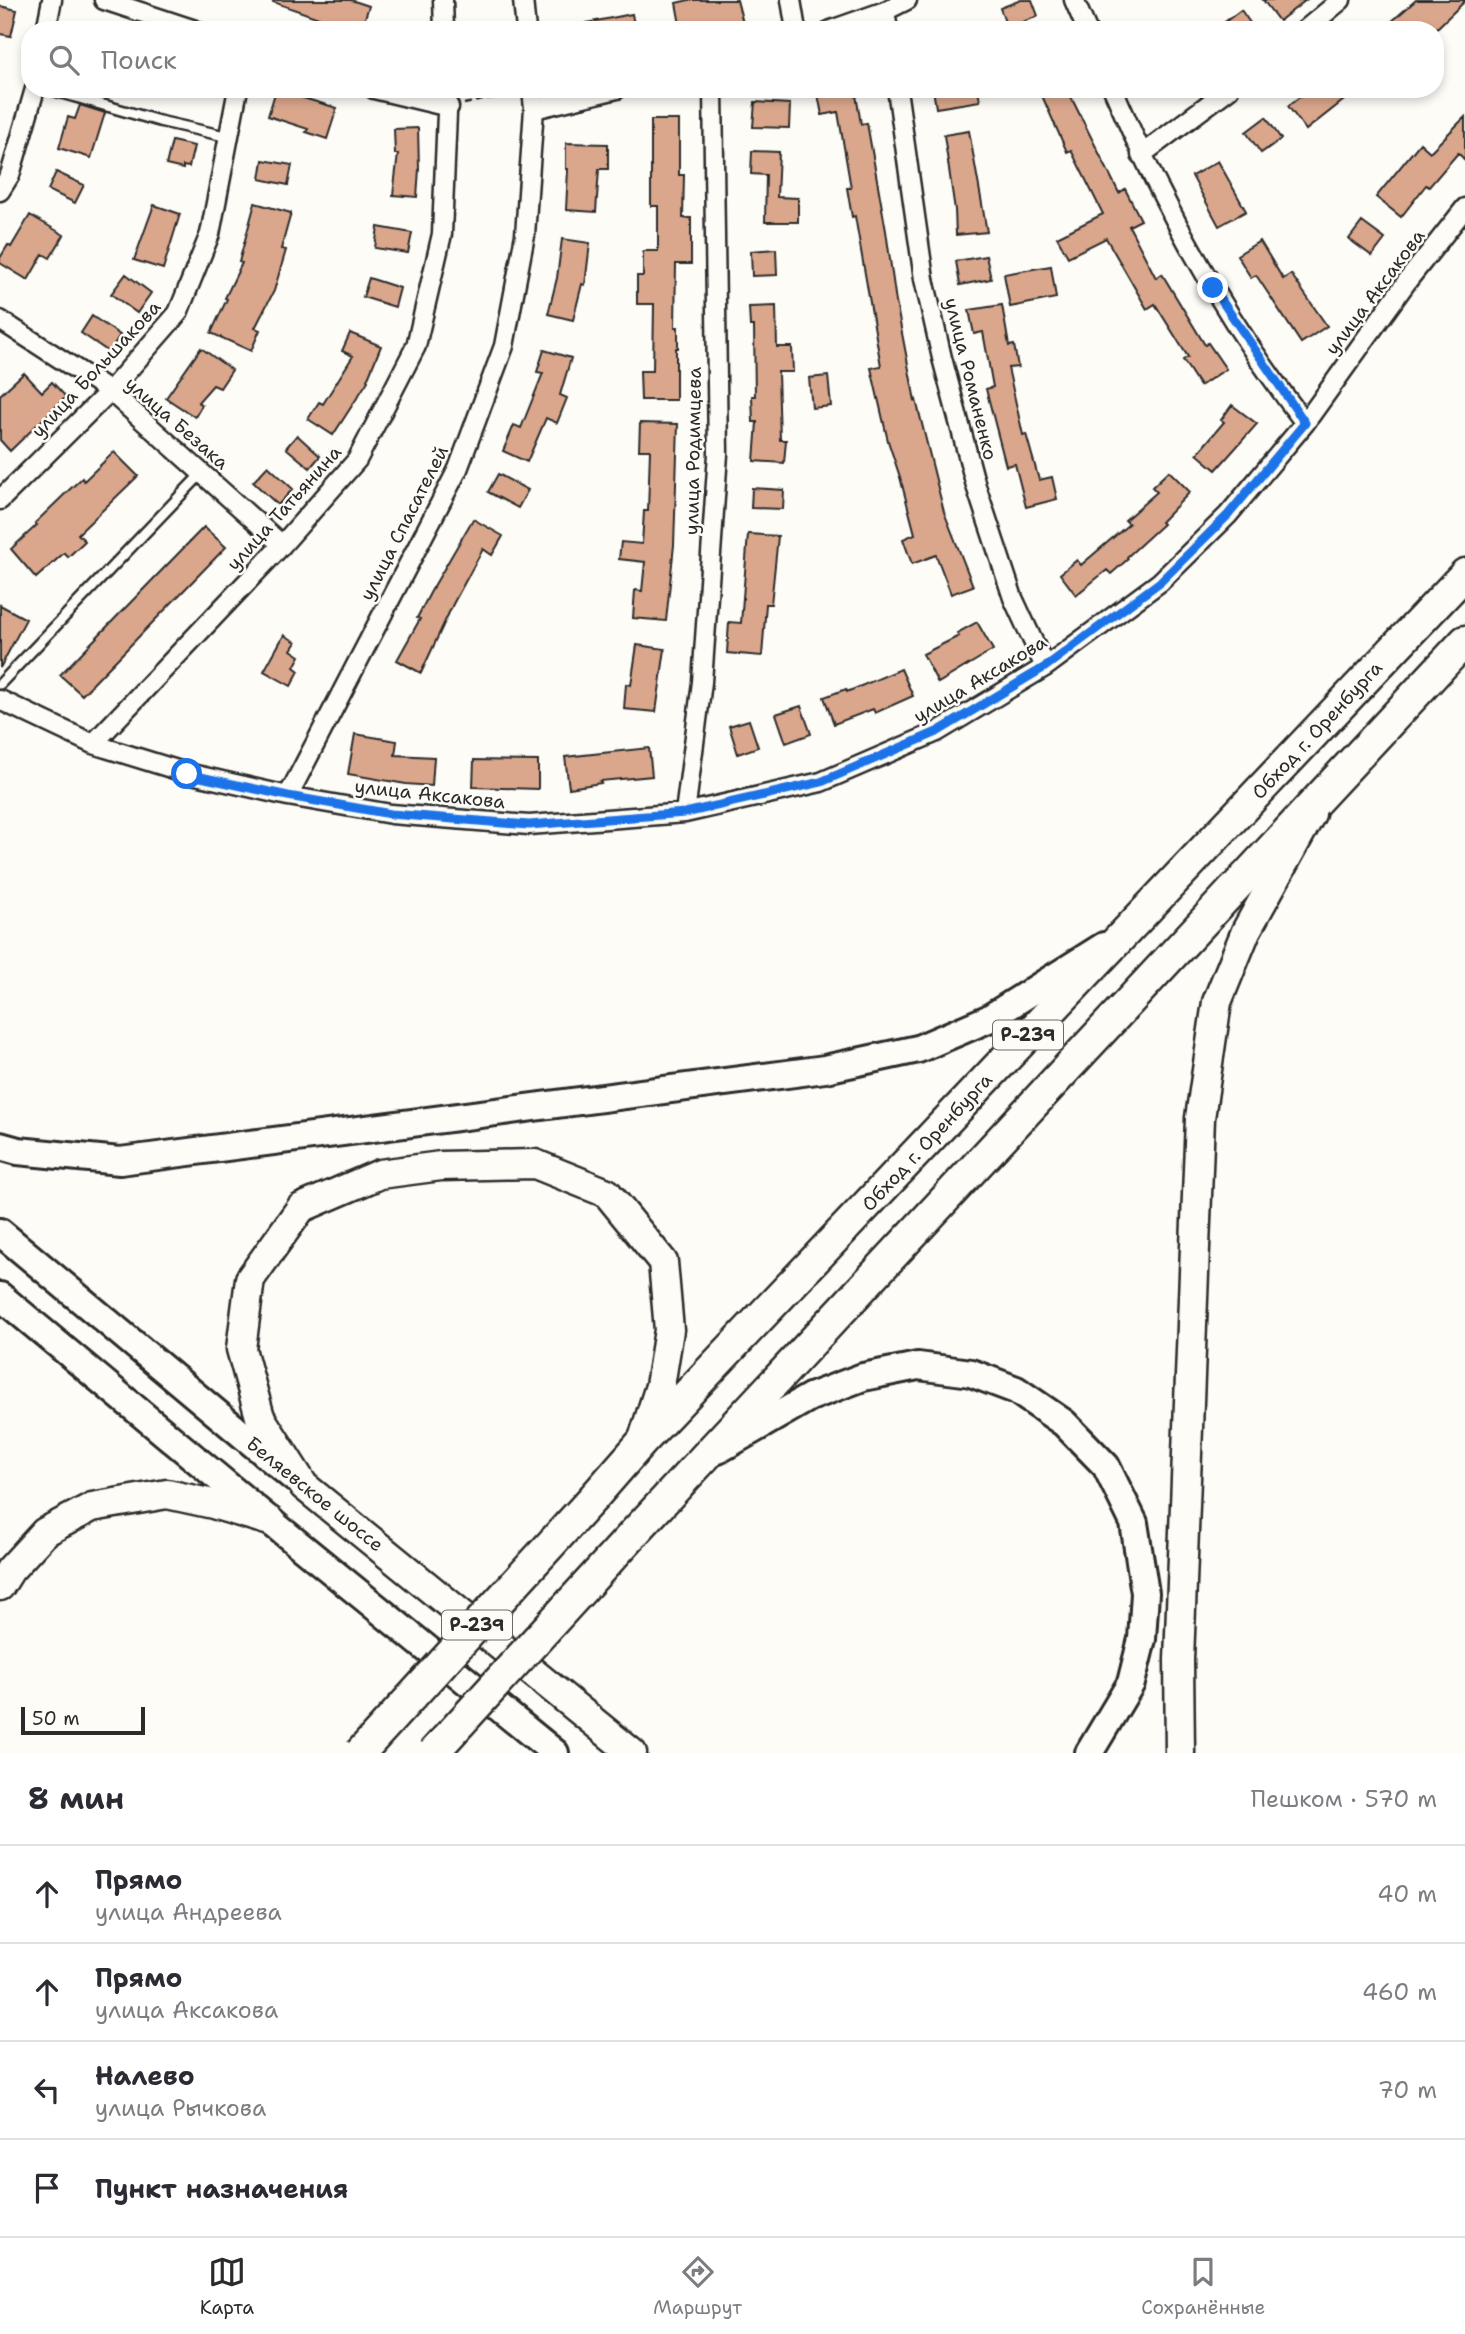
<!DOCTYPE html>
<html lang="ru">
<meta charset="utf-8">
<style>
body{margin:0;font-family:"Shantell Sans",sans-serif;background:#f2f2f3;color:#2b2b33}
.scale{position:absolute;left:21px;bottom:18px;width:124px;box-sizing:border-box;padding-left:7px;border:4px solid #2b2b2b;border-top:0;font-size:19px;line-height:24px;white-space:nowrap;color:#2b2b2b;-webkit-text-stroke:5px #fdfcf7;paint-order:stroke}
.stop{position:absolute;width:21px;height:21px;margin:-16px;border:5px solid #1a73e8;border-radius:50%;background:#fff}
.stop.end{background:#1a73e8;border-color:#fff;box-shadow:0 2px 7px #0008}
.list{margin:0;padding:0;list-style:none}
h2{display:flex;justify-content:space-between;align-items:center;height:91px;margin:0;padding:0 28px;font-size:30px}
h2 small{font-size:23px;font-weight:400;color:#7c7c81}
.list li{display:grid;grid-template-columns:46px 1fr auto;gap:21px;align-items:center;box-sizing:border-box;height:98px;padding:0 28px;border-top:2px solid #e1e1e2}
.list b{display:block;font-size:26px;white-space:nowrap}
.list p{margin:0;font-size:23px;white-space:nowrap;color:#7c7c81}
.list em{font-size:23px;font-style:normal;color:#7c7c81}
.icon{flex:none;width:38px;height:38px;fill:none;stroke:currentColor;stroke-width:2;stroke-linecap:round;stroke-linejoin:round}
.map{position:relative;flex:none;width:1465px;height:1753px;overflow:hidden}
.search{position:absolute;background:#fff;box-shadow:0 4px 10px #0003;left:21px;right:21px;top:21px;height:77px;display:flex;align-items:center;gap:18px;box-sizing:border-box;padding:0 24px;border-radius:28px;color:#7c7c81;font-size:26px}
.sheet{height:483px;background:#fff}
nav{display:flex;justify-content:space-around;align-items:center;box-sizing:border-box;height:98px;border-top:2px solid #e1e1e2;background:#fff;font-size:19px;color:#7c7c81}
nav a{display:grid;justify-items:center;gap:4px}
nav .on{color:#2b2b2b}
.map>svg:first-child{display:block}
.building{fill:#daa78d;stroke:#2b2b2b;stroke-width:2}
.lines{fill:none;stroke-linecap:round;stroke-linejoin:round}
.service-casing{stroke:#2b2b2b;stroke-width:14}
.minor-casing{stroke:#2b2b2b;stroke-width:23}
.secondary-casing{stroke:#2b2b2b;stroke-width:32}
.primary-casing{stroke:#2b2b2b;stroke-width:33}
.trunk-casing{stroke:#2b2b2b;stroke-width:35}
.path{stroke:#2b2b2b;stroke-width:2.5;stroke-dasharray:7 5;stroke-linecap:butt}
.service{stroke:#fdfcf7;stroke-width:9}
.minor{stroke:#fdfcf7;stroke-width:18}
.secondary{stroke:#fdfcf7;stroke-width:26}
.primary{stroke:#fdfcf7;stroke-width:28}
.trunk{stroke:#fdfcf7;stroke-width:30}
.trunk-bridge-casing{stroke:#2b2b2b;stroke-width:35;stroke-linecap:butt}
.trunk-bridge{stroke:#fdfcf7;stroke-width:30}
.route{stroke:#1a73e8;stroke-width:9}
.labels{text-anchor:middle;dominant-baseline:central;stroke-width:5;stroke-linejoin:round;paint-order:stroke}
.shield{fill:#fdfcf7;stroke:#6a6a68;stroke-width:2}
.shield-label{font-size:18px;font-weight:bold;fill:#2b2b2b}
.street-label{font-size:19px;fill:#2b2b2b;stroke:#fdfcf7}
</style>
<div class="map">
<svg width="1465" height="1753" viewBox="0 0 1465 1753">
<rect width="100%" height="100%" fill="#fdfcf7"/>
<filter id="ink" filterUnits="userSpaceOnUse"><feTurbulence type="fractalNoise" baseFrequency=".0143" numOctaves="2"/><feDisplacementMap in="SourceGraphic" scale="14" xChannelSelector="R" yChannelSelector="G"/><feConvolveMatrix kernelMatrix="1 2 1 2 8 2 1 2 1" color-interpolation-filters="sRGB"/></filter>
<g filter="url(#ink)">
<!-- building -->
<path class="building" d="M274,0H351L369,6L361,30H337L339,25L273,2Z
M689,0H737L743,23L723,28L722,24L696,30H681L676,3Z
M1021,0H1032L1038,16L1007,28L1000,8Z
M1263,0H1306L1279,21Z
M1416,0H1465V1L1435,30H1382Z
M0,6L17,10L11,36L0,34Z
M1241,10L1255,30H1214Z
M632,14L635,30H587L586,23Z
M817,89H855L861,124L867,123L886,231L896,302L915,401L916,400L944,512L973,586L951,594L936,555L912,564L903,539L915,534L900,477L888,441L871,368L881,366L855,216L852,217L847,188H851L838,112L822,115Z
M933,89H978L980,101L936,108Z
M1039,89H1067L1119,193L1125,189L1141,220L1129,226L1156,278L1162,274L1205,345L1208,343L1226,369L1200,386L1183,360L1188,357L1155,304L1147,309L1106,238L1068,257L1057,237L1103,214L1071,150L1067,152Z
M1310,89H1358L1306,130L1288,106Z
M276,90L337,108L327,139L306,132L308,129L268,116Z
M755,102L790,104L789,128L753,127Z
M80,105L105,113L91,158L59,148L68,117L75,119Z
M1266,117L1281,139L1261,153L1246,132Z
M1465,117V160L1458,153L1429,187L1426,185L1401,217L1376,197L1420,143L1430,152Z
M651,120H679V175H684L683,218H691V264H676L675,327H678V348H676V400H641L640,371H653L654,304H637V276H643V251H658V206H651Z
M418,128L419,169L417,197L393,195L398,154H395L394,129Z
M969,131L987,232L956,235L955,210L944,135Z
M172,141L194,146L189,167L183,166V169L166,165Z
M566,143L608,144V169H599L596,212L566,210L568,169H566Z
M752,151L779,152L777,197L798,198V222H765L766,175L751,174Z
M263,160L292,165L288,185L260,179Z
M1218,161L1246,211L1219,226L1192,176Z
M56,172L84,185L75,203L48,190Z
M255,203L291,213L281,249L286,250L274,291L255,328L260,330L251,351L211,333L227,299L225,298L242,263L239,262Z
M154,205L180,214L163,269L134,260Z
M30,215L64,235L50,258L43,254L28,280L0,263V258L8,245L11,247Z
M1362,222L1385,239L1372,256L1349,239Z
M378,227L412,233L408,253L375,248Z
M562,239L590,243L585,285L582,284L573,320L548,314L557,278Z
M1260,241L1283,279L1291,274L1327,326L1301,343L1256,275L1251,278L1237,255Z
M776,249L777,275L752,276L751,251Z
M986,256L991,279L960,285L956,261Z
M1051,266L1056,298L1010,307L1004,274Z
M126,274L151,293L137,313L111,294Z
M369,278L400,288L395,307L363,297Z
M1002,305L1009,346L1014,345L1018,367L1008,368L1023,435L1026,434L1039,480L1052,477L1057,499L1026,507L1015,464L1006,466L986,389L993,387L983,332L974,334L969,310Z
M776,306L777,347H792L793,372H778L780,440H786L784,463L754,461L757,422H753L752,396H755L754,326H750L749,307Z
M92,316L120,335L109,352L81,333Z
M350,333L381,346L367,380L368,381L333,435L308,419L319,402L323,404L353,356L342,351Z
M201,348L232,370L220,388L213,385L198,402L202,405L195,417L166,398Z
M544,350L571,358L560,395L567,398L557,423L546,418L527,462L503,451L514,425L521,428L543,373L537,372Z
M24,373L42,392L52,382L66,397L10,451L0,440V395Z
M828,376L831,406L812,408L809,378Z
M1232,405L1257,424L1216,470L1197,454L1224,422L1221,420Z
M640,423L678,424L674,545L666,621L633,618L635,590L642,591L645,562L619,559L621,542L642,544L644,511H648L650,450H639Z
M297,435L320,456L310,468L286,448Z
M114,452L138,476L78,534L85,541L68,557L64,553L36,578L11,549L37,525L35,523L68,491L82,478L84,481Z
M268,466L293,489L278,505L253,482Z
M1169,471L1190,492L1161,522L1163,524L1127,557L1128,559L1111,574L1107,570L1076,595L1060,574L1077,560L1081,565L1129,524L1125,520L1157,492L1152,487Z
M498,474L528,490L518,508L488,492Z
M752,488L784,490L783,509L751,508Z
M473,519L503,536L492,555L483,549L453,604L421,673L397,660L420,619L417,618L430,593Z
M204,527L226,547L82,695L60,675Z
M748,534L778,536L771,604H766L762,656L727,653L729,622L741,623Z
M0,605L26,619L0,668Z
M977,622L993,650L938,683L923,654L959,636L957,633Z
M284,635L296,642L291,650L300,656L294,667L299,671L291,686L264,671Z
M637,645L665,649L656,712L624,709L626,684L631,685Z
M901,669L913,696L875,713L873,709L834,724L824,697L846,689L847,692Z
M801,706L811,734L786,743L776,714Z
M749,720L758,747L738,754L729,726Z
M355,734L397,741L395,755L434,757L432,786L406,784L348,774Z
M649,748L652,776L600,781L601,783L569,788L565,757Z
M474,760L538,761V789L473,787Z"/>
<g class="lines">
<!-- service casing -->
<g class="service-casing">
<path id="service" d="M48,89L159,121L229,137
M0,684L202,473"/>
</g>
<!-- minor casing -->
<g class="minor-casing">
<path id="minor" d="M104,0L195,30
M443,0L444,30
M523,0L526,30
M791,0L796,30
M1074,0L1087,30
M885,11L888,30
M46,30L52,0
M831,30L885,11L907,0
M1305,30L1341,0
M374,89L449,107
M897,89L924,279L942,358L976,486L1013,598L1045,667
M1113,89C1163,207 1227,322 1305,423
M534,109L617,89
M1141,155L1229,89
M0,191L10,175L35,89
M0,320L110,391L282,545
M0,500L110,391L178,313L210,234L238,89
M0,700L93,744L187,773L288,796L391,814L529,825L685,813L821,782L937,732L1045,667L1160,582L1228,515L1305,423L1408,280L1465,208
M93,744L282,545L357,460L416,346L442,234L448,89
M288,796L458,469L504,346L525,235L534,109L532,89
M685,813L702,682L718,454L713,89"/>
</g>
<!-- secondary casing -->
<g class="secondary-casing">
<path id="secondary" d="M0,1146L18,1151L120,1161L825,1069L918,1049L988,1019L1104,946
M0,1232L294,1478
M0,1296L270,1521L555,1753
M718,1450L810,1397L863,1377L918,1366L971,1373L1016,1390L1064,1423L1106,1466L1134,1523L1145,1593L1142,1639L1131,1683L1089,1753"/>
</g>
<!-- primary casing -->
<g class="primary-casing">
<path id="primary" d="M0,1586L10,1570L45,1532L92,1507L167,1494L213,1504L270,1521
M632,1753L304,1486L260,1417L241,1349L250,1279L301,1208L380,1174L441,1166L535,1164L607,1193L663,1262L669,1330L660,1386L642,1442
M1180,1753L1179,1660L1200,1118L1217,1002L1246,931L1311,814"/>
</g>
<!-- trunk casing -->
<g class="trunk-casing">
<path id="trunk" d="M594,1497L642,1442L1465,574
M634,1533L1465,641"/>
</g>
<!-- path -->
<path class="path" d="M464,104L516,93"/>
<!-- service -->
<use href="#service" class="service"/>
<!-- minor -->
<use href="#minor" class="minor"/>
<!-- secondary -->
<use href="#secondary" class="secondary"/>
<!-- primary -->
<use href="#primary" class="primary"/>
<!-- trunk -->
<use href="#trunk" class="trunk"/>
<!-- trunk-bridge casing -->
<g class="trunk-bridge-casing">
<path id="trunk-bridge" d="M360,1753L594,1497
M433,1753L634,1533"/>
</g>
<!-- trunk-bridge -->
<use href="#trunk-bridge" class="trunk-bridge"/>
</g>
</g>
<g class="lines" filter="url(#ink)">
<!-- route -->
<path class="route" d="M187,774L288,796L391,814L529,825L685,813L821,782L937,732L1045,667L1160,582L1228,515L1305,423L1213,288"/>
</g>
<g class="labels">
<!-- shield labels -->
<g class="shield">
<rect x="993" y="1020.5" width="70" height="29" rx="5"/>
<rect x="442" y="1610.5" width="70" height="29" rx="5"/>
</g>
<g class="shield-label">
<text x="1028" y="1035">Р-239</text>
<text x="477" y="1625">Р-239</text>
</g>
<!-- street labels -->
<g class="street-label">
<text transform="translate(1375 292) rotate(-53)">улица Аксакова</text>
<text transform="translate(96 369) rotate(-47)">улица Большакова</text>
<text transform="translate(971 379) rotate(76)">улица Романенко</text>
<text transform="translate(177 423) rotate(41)">улица Безака</text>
<text transform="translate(693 451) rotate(-89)">улица Родимцева</text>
<text transform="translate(284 508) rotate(-48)">улица Татьянина</text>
<text transform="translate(404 523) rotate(-63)">улица Спасателей</text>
<text transform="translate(980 679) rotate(-31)">улица Аксакова</text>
<text transform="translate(1317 730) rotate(-47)">Обход г. Оренбурга</text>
<text transform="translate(430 794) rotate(6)">улица Аксакова</text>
<text transform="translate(927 1142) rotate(-47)">Обход г. Оренбурга</text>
<text transform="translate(315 1494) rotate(39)">Беляевское шоссе</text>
</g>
</g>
</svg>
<div class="scale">50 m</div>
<div class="stop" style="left:187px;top:774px"></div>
<div class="stop end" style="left:1213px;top:288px"></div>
<div class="search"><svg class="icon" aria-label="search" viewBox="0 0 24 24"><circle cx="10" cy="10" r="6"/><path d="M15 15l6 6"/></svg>Поиск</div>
</div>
<section class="sheet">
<h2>8 мин<small>Пешком · 570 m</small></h2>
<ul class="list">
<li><svg class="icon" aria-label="ahead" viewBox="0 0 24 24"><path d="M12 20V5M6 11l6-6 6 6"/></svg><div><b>Прямо</b><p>улица Андреева</p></div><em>40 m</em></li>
<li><svg class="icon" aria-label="ahead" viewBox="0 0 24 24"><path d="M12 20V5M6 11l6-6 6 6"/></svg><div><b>Прямо</b><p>улица Аксакова</p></div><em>460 m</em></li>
<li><svg class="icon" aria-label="left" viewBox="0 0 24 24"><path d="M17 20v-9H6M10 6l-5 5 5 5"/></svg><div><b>Налево</b><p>улица Рычкова</p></div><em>70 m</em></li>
<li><svg class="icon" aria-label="arrive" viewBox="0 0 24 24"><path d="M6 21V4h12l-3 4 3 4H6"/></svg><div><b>Пункт назначения</b></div></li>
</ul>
</section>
<nav>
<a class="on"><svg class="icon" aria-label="map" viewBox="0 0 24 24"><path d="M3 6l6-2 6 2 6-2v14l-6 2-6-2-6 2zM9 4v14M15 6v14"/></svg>Карта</a>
<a><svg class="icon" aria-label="directions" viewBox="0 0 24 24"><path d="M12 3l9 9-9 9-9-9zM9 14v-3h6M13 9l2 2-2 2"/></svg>Маршрут</a>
<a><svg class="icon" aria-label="saved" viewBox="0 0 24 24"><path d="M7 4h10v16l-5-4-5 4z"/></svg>Сохранённые</a>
</nav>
